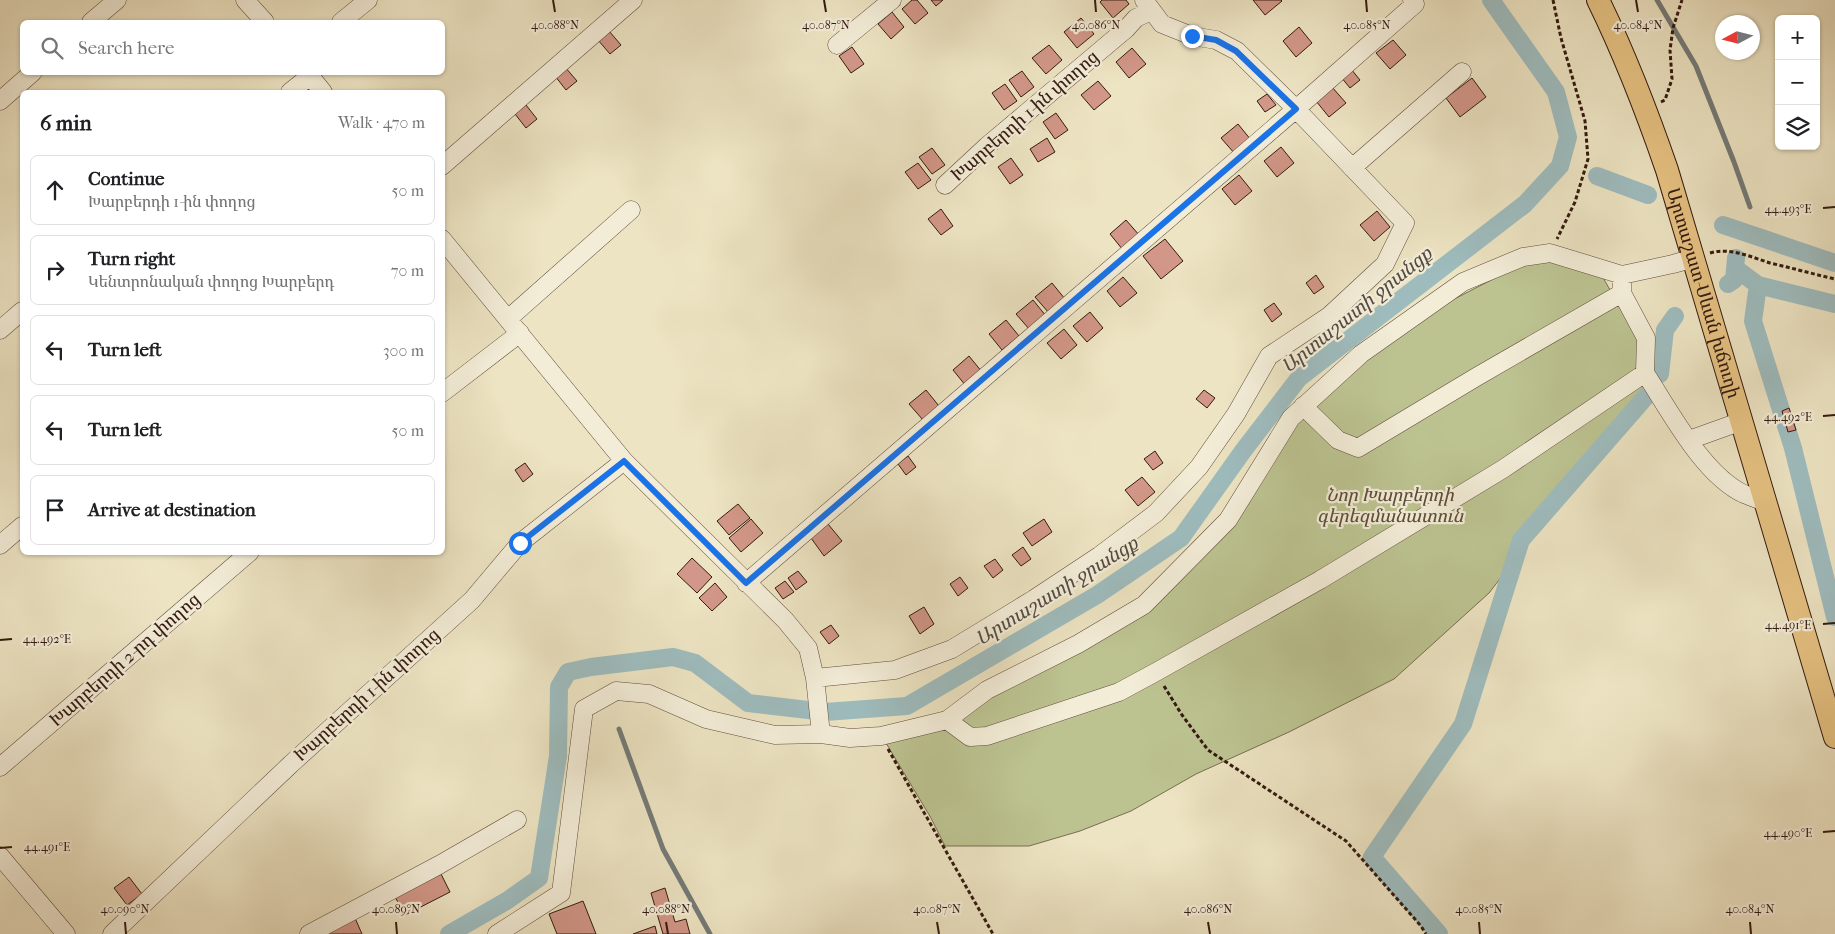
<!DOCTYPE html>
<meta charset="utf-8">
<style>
body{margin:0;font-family:"IM FELL French Canon","Noto Serif Armenian",serif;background:#f6f6f6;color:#202124}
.controls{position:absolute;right:15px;top:15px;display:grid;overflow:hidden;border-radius:8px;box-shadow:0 1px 4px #0004}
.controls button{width:45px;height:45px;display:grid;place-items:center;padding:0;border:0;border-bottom:1px solid #e0e0e0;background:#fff;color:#202124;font:25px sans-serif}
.compass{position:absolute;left:1715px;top:15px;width:45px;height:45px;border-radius:50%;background:#fff;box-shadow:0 1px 4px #0004;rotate:263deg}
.stop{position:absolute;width:15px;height:15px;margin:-11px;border:4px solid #1a73e8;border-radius:50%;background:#fff}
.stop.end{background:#1a73e8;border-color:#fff;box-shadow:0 1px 5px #0008}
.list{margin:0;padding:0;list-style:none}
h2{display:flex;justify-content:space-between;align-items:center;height:65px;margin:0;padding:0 20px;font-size:21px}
h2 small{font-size:16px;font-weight:400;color:#757577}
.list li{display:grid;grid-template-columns:32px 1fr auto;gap:15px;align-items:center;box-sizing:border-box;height:70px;margin:0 10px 10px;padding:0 10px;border:1px solid #e0e0e0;border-radius:8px}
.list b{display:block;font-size:19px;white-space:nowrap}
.list p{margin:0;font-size:16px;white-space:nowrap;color:#757577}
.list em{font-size:16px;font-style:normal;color:#757577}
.icon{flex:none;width:28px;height:28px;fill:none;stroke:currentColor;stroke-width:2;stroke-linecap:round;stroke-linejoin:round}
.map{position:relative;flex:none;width:1835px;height:934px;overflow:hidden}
.search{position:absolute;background:#fff;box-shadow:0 1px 4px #0004;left:20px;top:20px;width:425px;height:55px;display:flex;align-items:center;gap:12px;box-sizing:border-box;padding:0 18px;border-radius:8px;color:#757577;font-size:19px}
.panel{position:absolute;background:#fff;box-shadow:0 1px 4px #0004;left:20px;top:90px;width:425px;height:465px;border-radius:8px}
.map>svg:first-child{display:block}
.green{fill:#bcc391;stroke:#786e50}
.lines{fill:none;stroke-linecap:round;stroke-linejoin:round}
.stream{stroke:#747b78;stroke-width:5}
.canal{stroke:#9ebcbe;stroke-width:18}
.building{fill:#d29788;stroke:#341a10}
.minor-casing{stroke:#624c3d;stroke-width:19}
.major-casing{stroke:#341a10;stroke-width:24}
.path{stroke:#341a10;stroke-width:3;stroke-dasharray:4 2.5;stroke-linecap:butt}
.minor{stroke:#f3edd8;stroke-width:18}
.major{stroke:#e6c282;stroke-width:22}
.route{stroke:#1a73e8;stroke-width:6}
.ticks{fill:none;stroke:#341a10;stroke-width:2}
.labels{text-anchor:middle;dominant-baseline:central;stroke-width:4.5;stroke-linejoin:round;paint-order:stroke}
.street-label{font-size:18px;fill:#341a10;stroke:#f3edd8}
.park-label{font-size:18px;font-style:italic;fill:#5d4d37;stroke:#f3edd8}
.water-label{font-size:19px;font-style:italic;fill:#544b44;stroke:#f3edd8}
.ticks-label{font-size:12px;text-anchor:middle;fill:#341a10;stroke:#f3edd8;stroke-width:4.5;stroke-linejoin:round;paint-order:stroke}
</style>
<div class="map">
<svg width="1835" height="934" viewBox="0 0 1835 934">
<rect width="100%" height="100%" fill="#ede4c3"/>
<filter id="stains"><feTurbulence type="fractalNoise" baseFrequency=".004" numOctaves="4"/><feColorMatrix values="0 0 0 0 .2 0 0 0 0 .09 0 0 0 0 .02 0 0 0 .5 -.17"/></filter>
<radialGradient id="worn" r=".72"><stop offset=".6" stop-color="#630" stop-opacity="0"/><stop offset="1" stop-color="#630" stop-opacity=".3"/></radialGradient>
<!-- green -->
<path class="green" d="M1538,256L1601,274L1641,345L1647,397L1577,479L1489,593L1394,679L1289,732L1196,774L1131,811L1080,831L1029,846H945L931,818L886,743L1118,624L1227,529L1287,417L1431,311Z"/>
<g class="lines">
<!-- stream -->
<path class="stream" d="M1657,0L1696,66L1734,162L1750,207
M619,729L663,849L710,934"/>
<!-- canal -->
<path class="canal" d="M1597,176L1648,195
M1723,225L1835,263
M1735,268L1758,285L1835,304
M1728,284L1734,280L1736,258
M1758,285L1753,321L1793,448L1835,617
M1660,374L1665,330L1675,316
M449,934L508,900L539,878L558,756L559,687L568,672L591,667L673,657L695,663L748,703L825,712L907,706L1097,595L1181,538L1243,451L1299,378L1525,204L1560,166L1568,137L1556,92L1491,0
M1439,934L1372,857L1463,724L1521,540L1649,393"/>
</g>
<!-- building -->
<path class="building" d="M912,0H917L928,13L915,24L902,9Z
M931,0H943L936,6Z
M1102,0H1126L1129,4L1113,18L1100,2Z
M1253,0H1281L1282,1L1265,15Z
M892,12L904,27L891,39L878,24Z
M1081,18L1094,34L1077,48L1064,32Z
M1299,27L1312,43L1296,57L1283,41Z
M609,31L621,45L610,54L598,40Z
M1393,40L1406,55L1390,69L1376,53Z
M1049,45L1062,60L1046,74L1032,58Z
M852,47L864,64L851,73L839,56Z
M1132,48L1146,64L1129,78L1116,62Z
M565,67L577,81L566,90L555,76Z
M1351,69L1360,80L1350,88L1341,77Z
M1022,71L1034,87L1021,97L1009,80Z
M1472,78L1486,97L1460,117L1446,98Z
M1098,81L1111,96L1094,110L1081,95Z
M1005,84L1017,101L1004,110L992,93Z
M1332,87L1346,103L1329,117L1316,101Z
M1267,94L1276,105L1265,112L1257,101Z
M526,105L537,119L526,128L515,114Z
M1056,113L1068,130L1055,139L1043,122Z
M1238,124L1251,140L1235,154L1221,138Z
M1047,138L1055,152L1038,162L1030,149Z
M1281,147L1294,163L1277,177L1264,161Z
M932,148L945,165L932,174L919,157Z
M1011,158L1023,175L1010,184L998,167Z
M918,163L931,180L918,189L905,172Z
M1239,175L1252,191L1235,205L1222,189Z
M941,209L953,226L941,235L928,219Z
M1377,211L1390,227L1374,241L1360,225Z
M1126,220L1140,236L1123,250L1110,234Z
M1165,239L1183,261L1161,279L1143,256Z
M1316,275L1324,287L1314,294L1306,283Z
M1123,277L1137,293L1120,307L1107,291Z
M1052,283L1065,299L1049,313L1035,297Z
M1033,300L1046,316L1030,330L1016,314Z
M1274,303L1282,314L1272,322L1264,310Z
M1090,312L1103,328L1087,342L1073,326Z
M1006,320L1019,336L1002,350L989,334Z
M1064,329L1077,345L1061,359L1047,343Z
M969,356L982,372L966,386L953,370Z
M926,390L939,406L923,420L909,404Z
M1204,390L1215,398L1207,408L1196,399Z
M1789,408L1796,430L1788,432L1782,411Z
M1155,451L1163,463L1153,470L1144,459Z
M908,456L916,467L906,475L898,464Z
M525,463L533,474L523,482L515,470Z
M1142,477L1155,492L1138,506L1125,490Z
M738,504L750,518L729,535L717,521Z
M751,519L763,533L741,552L729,538Z
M1044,519L1052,532L1032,546L1023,533Z
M828,524L842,541L824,556L811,538Z
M1023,547L1031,559L1021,566L1012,555Z
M692,558L712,577L697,593L677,574Z
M995,559L1003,570L993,578L984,566Z
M798,571L807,582L796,590L788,578Z
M960,577L968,588L958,596L950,584Z
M785,581L794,592L783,599L775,588Z
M715,583L727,597L712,611L699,598Z
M924,607L934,624L920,634L909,616Z
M831,625L839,636L829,644L820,632Z
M441,874L450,892L405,915L395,897Z
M129,877L142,894L127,905L114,888Z
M665,888L675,922L686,919L690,934H663L651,893Z
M583,901L596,934H557L549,914Z
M355,918L362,934H324Z
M655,926L657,934H633Z"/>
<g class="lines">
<!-- minor casing -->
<g class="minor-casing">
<path id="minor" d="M245,0L265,22
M91,22L117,0
M341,22L368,0
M837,45L892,0
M307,72L323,92
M290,92L310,76
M0,101L33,72
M442,166L633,0
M1352,168L1462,72
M945,185L987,146L1126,29L1136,18L1151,11
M442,239L624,461L785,620L808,648L815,678L821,734
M1622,283V293L1646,338L1645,373
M508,319L631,210
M0,330L22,311
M442,393L520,333
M1303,406L1338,440L1358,448L1478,376L1622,293
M1689,440L1742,421
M0,545L22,526
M746,583L1296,109L1415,4L1412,0
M815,678L895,670L952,649L1034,599L1099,556L1156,513L1199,467L1236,414L1269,356L1329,316L1385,264L1405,223L1296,109L1237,51L1216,40L1192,36L1162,24L1144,0
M947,720L970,737L987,736L1119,692L1156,672L1320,580L1503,469L1645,373C1670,411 1703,475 1744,494C1751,497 1758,499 1765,502
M0,767L250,552
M0,856L66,934
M112,934L291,764L472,600L520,543L624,461
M309,934L439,865L517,820
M497,934L561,893L584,709L616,691L649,694L706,719L775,735L821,734L850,738L881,736L947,720L987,690L1078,644L1144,605L1228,520L1291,418L1361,354L1463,282L1523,257L1550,253L1622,275L1673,264L1694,258"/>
</g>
<!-- major casing -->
<g class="major-casing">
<g id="major">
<path id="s1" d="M1598,0C1625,55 1647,112 1667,170L1835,737"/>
</g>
</g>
<!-- path -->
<path class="path" d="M1553,0L1561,38L1585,121L1588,159L1575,202L1557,239
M1661,102L1665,100L1672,79L1670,50L1673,28L1682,0
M1710,253C1730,247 1751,257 1770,263C1792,268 1813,274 1835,279
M1164,686L1182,715L1208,750L1346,841L1421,926L1426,934
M888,749L993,934"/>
<!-- minor -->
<use href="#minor" class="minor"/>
<!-- major -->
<use href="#major" class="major"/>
</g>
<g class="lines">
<!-- route -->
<path class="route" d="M520,543L624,461L746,583L1296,109L1236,51L1216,40L1192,36"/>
</g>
<!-- ticks -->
<path class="ticks" d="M553,0L555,12M824,0L826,12M1095,0L1096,12M1366,0L1367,12M1636,0L1638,12M1823,208L1835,207M1823,416L1835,415M1823,624L1835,623M0,640L12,639M1823,832L1835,831M0,848L12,847M125,922L126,934M396,922L397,934M666,922L668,934M937,922L939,934M1208,922L1210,934M1479,922L1480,934M1750,922L1751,934"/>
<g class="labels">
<!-- street labels -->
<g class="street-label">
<text transform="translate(1025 116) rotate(-41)">Խարբերդի 1-ին փողոց</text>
<text stroke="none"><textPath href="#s1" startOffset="312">Արտաշատ-Սևան խճուղի</textPath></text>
<text transform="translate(125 660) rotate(-41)">Խարբերդի 2-րդ փողոց</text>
<text transform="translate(367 695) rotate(-42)">Խարբերդի 1-ին փողոց</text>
</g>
<!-- park labels -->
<g class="park-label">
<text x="1390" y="495">Նոր Խարբերդի<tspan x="1390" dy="21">գերեզմանատուն</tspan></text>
</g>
<!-- water labels -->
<g class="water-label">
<text transform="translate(1357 310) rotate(-39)">Արտաշատի ջրանցք</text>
<text transform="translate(1057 591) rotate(-32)">Արտաշատի ջրանցք</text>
</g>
</g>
<g class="ticks-label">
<text x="555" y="29">40.088°N</text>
<text x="826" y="29">40.087°N</text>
<text x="1096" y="29">40.086°N</text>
<text x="1367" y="29">40.085°N</text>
<text x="1638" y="29">40.084°N</text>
<text x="1788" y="213">44.493°E</text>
<text x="1788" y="421">44.492°E</text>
<text x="1788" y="629">44.491°E</text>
<text x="47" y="643">44.492°E</text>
<text x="1788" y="837">44.490°E</text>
<text x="47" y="851">44.491°E</text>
<text x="125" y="913">40.090°N</text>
<text x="396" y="913">40.089°N</text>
<text x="666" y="913">40.088°N</text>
<text x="937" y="913">40.087°N</text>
<text x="1208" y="913">40.086°N</text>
<text x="1479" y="913">40.085°N</text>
<text x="1750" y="913">40.084°N</text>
</g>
<rect width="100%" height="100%" filter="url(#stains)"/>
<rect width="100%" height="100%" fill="url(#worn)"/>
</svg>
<div class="controls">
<button>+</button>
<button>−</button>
<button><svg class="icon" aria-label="layers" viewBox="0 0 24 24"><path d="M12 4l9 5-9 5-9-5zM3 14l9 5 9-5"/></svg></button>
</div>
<svg class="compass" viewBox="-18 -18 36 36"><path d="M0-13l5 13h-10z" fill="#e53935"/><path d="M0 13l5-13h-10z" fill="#757577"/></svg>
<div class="stop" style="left:520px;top:543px"></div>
<div class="stop end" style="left:1192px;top:36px"></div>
<div class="search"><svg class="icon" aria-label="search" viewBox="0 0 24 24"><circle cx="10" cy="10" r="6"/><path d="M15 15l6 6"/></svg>Search here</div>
<section class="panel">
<h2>6 min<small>Walk · 470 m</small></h2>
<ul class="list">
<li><svg class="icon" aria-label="ahead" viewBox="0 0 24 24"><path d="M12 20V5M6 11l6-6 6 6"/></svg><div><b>Continue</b><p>Խարբերդի 1-ին փողոց</p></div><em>50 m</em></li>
<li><svg class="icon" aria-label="right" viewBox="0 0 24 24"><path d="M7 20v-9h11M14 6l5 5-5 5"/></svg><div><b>Turn right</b><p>Կենտրոնական փողոց Խարբերդ</p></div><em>70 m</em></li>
<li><svg class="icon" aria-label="left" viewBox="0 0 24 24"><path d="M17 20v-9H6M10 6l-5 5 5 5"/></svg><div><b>Turn left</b></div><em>300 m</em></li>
<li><svg class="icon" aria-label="left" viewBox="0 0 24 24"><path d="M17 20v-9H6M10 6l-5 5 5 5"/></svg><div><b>Turn left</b></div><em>50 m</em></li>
<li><svg class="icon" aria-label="arrive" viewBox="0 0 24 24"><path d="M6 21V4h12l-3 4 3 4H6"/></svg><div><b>Arrive at destination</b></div></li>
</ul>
</section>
</div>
